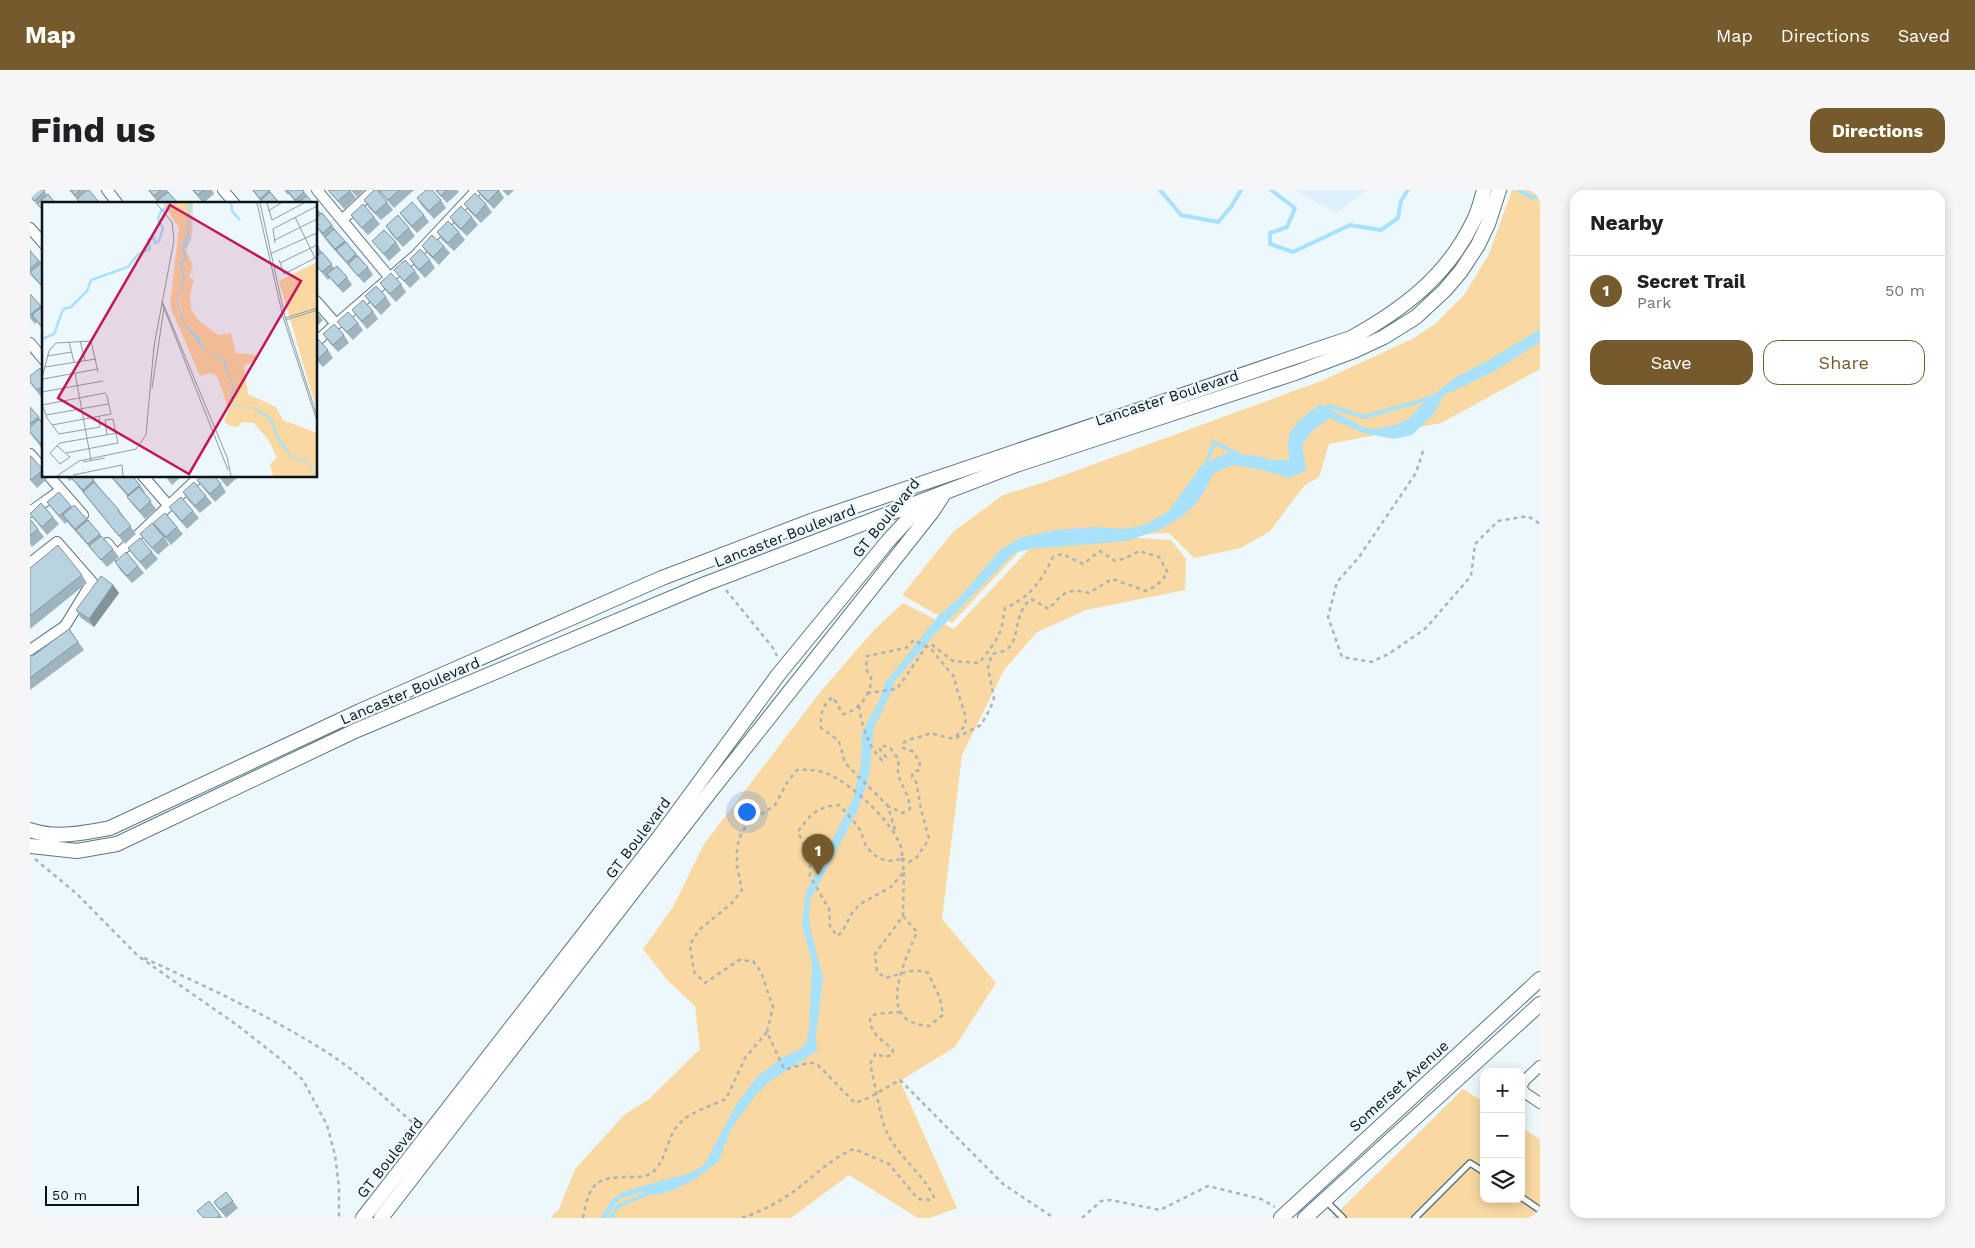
<!DOCTYPE html>
<meta charset="utf-8">
<style>
body{margin:0;font-family:"Work Sans",sans-serif;background:#f6f6f6;color:#202124}
.controls{position:absolute;right:15px;bottom:15px;display:grid;overflow:hidden;border-radius:10px;box-shadow:0 2px 12px #0003}
.controls button{width:45px;height:45px;display:grid;place-items:center;padding:0;border:0;border-bottom:1px solid #e0e0e0;background:#fff;color:#202124;font:25px sans-serif}
.scale{position:absolute;left:15px;bottom:12px;width:94px;box-sizing:border-box;padding-left:5px;border:2px solid #0a1318;border-top:0;font-size:14px;line-height:18px;white-space:nowrap;color:#0a1318;-webkit-text-stroke:4px #edf8fd;paint-order:stroke}
.you{position:absolute;left:716px;top:621px;width:18px;height:18px;margin:-12px;border:4px solid #fff;border-radius:50%;background:#1a73e8;box-shadow:0 0 0 8px #1a73e833}
.badge{display:grid;place-items:center;width:32px;height:32px;border-radius:50%;background:#755b2c;color:#fff;font-size:16px;font-weight:700}
.pin{position:absolute;translate:-50% -41px;filter:drop-shadow(0 1px 2px #0008)}
.pin::after{content:'';position:absolute;top:26px;width:18px;height:15px;background:inherit;clip-path:polygon(0 0,100% 0,50% 100%)}
.list{margin:0;padding:0;list-style:none}
h2{display:flex;justify-content:space-between;align-items:center;height:65px;margin:0;padding:0 20px;font-size:21px}
h2 small{font-size:16px;font-weight:400;color:#757577}
.list li{display:grid;grid-template-columns:32px 1fr auto;gap:15px;align-items:center;box-sizing:border-box;height:70px;padding:0 20px;border-top:1px solid #e0e0e0}
.list b{display:block;font-size:19px;white-space:nowrap}
.list p{margin:0;font-size:16px;white-space:nowrap;color:#757577}
.list em{font-size:16px;font-style:normal;color:#757577}
.actions{display:flex;gap:10px;padding:15px 20px}
.actions a{flex:1;padding:11px 0;border:1px solid #755b2c;border-radius:15px;text-align:center;font-size:18px;color:#755b2c}
.actions .main{background:#755b2c;color:#fff}
.icon{flex:none;width:28px;height:28px;fill:none;stroke:currentColor;stroke-width:2;stroke-linecap:round;stroke-linejoin:round}
.map{position:relative;flex:none;width:1510px;height:1028px;overflow:hidden;border-radius:15px}
header{display:flex;align-items:center;gap:30px;box-sizing:border-box;height:70px;padding:0 25px;background:#755b2c;color:#fff}
header strong{font-size:24px}
nav{display:flex;gap:28px;margin-inline-start:auto;font-size:18px}
.intro{display:flex;align-items:center;justify-content:space-between;box-sizing:border-box;height:120px;padding:0 30px}
h1{margin:0;font-size:35px}
.button{padding:12px 22px;border-radius:15px;background:#755b2c;color:#fff;font-size:18px;font-weight:700}
main{display:flex;gap:30px;padding:0 30px}
aside{flex:1;background:#fff;border-radius:15px;box-shadow:0 2px 12px #0003}
.map>svg:first-child{display:block}
.built{fill:#dcf1fb}
.green{fill:#f9d8a1}
.water{fill:#a7e1fb}
.lines{fill:none;stroke-linecap:round;stroke-linejoin:round}
.stream{stroke:#a7e1fb;stroke-width:4}
.lane-casing{stroke:#5e7782;stroke-width:8}
.street-casing{stroke:#5e7782;stroke-width:12}
.secondary-casing{stroke:#5e7782;stroke-width:16}
.path{stroke:#a9b3b8;stroke-width:2.5;stroke-dasharray:4 4;stroke-linecap:butt}
.lane{stroke:#fff;stroke-width:5}
.street{stroke:#fff;stroke-width:10}
.secondary{stroke:#fff;stroke-width:14}
.wall{fill:#9eb5c0}
.shaded-wall{fill:#81949c}
.building{fill:#b8d3df;stroke:#81949c}
.labels{text-anchor:middle;dominant-baseline:central;stroke-width:5;stroke-linejoin:round;paint-order:stroke}
.street-label{font-size:15px;fill:#0a1318;stroke:#edf8fd}
.inset-river{fill:none;stroke:#a7e1fb;stroke-width:2.5}
.inset-road{fill:none;stroke:#929ca1;stroke-width:1}
.view{fill:#c2185b;fill-opacity:0.15;stroke:#c2185b;stroke-width:2.5}
.inset-edge{fill:none;stroke:#0a1318;stroke-width:2.5}
</style>
<header>
<strong>Map</strong>
<nav><a>Map</a><a>Directions</a><a>Saved</a></nav>
</header>
<div class="intro"><h1>Find us</h1><a class="button">Directions</a></div>
<main>
<div class="map">
<svg width="1510" height="1028" viewBox="0 0 1510 1028">
<rect width="100%" height="100%" fill="#edf8fd"/>
<!-- built -->
<path class="built" d="M1264,0H1337L1307,23Z"/>
<!-- green -->
<path class="green" d="M1482,0H1510V179L1411,233L1299,254L1289,287L1274,296L1240,341L1211,358L1164,368L1139,343L1061,346L995,355L922,433L872,405L924,341L973,305L1018,291L1291,191L1382,149L1405,134L1434,105L1459,64Z
M1109,348L1141,350L1156,369L1155,400L1056,420L1007,442L974,480L932,565L912,729L966,793L925,857L870,891L927,1018L900,1028H888L819,985L761,1028H520L529,1019L545,979L595,924L618,910L670,859L665,816L638,791L613,759L643,717L674,654L791,501L843,441L873,413L924,439L1002,356L1037,351Z
M1433,899L1454,912V1009H1491V937L1510,949V1028H1302Z"/>
<!-- water -->
<path class="water" d="M1510,139V152L1463,182L1414,205L1403,225L1382,245L1364,249L1333,243L1300,228L1282,241L1272,255L1276,281L1259,288L1232,280L1204,275L1190,280L1182,285L1175,301L1165,315L1151,327L1129,340L1096,351L1001,359L984,363L903,446L864,492L860,505L844,537L839,587L827,622L780,710L779,729L781,742L793,787L786,845L787,861L740,891L727,903L701,939L688,972L662,991L643,1000L626,1005L612,1002L589,1009L576,1028H570L583,1008L598,1000L660,983L674,975L707,913L728,886L753,867L772,858L777,850L779,839L782,773L772,735L775,704L823,609L831,574L832,543L851,506L855,493L909,425L929,408L970,360L992,347L1027,340L1064,337L1095,339L1114,335L1139,321L1171,276L1197,263L1227,266L1241,270H1259C1259,262 1257,253 1259,246C1263,233 1280,222 1290,214L1333,237L1345,239L1368,234L1381,227L1391,215L1426,187L1457,171Z"/>
<g class="lines">
<!-- stream -->
<path class="stream" d="M1130,0L1151,25L1188,32L1201,17L1211,0
M1241,0L1265,18L1257,37L1240,43V54L1263,62L1320,35L1351,40L1368,28L1371,11L1378,0
M1489,0L1501,7H1510
M1294,220L1299,216L1335,227L1403,207
M1175,278L1184,252L1209,265
M580,1028L588,1016L622,1002"/>
<!-- lane casing -->
<g class="lane-casing">
<path id="lane" d="M1491,1007L1510,1020
M1296,1011L1313,1028
M1385,1028L1440,973L1454,982"/>
</g>
<!-- street casing -->
<g class="street-casing">
<path id="street" d="M77,0L88,14
M193,0L205,14
M287,0L360,88
M312,30L344,0
M0,38L14,54
M286,111L306,134
M289,149L386,65L445,2L444,0
M0,153L14,170
M0,264L14,280
M19,286L53,325
M113,286L139,316
M0,322L31,300
M77,353L87,365L170,286
M0,373L27,352L62,392L35,436L0,460
M1491,897L1495,890L1510,876
M1491,897L1495,903L1510,913"/>
</g>
<!-- secondary casing -->
<g class="secondary-casing">
<path id="secondary" d="M0,640C25,649 55,643 80,638L330,521L632,388L781,331L1321,148C1374,119 1418,85 1444,30C1449,20 1451,10 1454,0
M0,656L47,661L87,654L327,540L675,394L986,275L1265,183L1324,161L1354,147L1386,127L1415,100L1431,81L1448,55L1458,34L1469,0
M333,1028L630,646L748,485L858,351L894,312
M351,1028L680,602L902,322L915,302
M1251,1028L1510,789
M1275,1028L1510,814"/>
</g>
<!-- path -->
<path class="path" d="M1393,261L1386,283L1329,367L1307,392L1298,427L1312,467L1342,472L1360,463L1395,439L1441,386L1445,354L1468,331L1498,326L1510,334
M696,400L743,458L747,466
M837,503L867,499L896,457L901,454L923,471L949,473C957,463 965,453 970,442C973,435 973,426 975,418C1001,407 1011,391 1023,367L1032,364L1053,374L1070,361L1085,371L1096,368L1109,361L1129,367L1138,383L1126,396L1116,401L1082,389L1059,403C1036,398 1034,402 1019,419L1001,409C982,425 991,449 977,459C973,462 967,463 962,464L958,478L964,508L960,519L951,535L924,549L900,543C891,548 882,547 873,553V558L882,561L890,572L889,580L883,582L882,587L886,592L891,619L899,649L887,667L879,672L872,668
M829,516C831,533 838,557 852,570L856,567L850,560L852,555L861,559L869,570C864,594 879,597 880,619L873,623L858,616
M865,640L858,616L816,574C813,568 813,565 811,558C810,549 798,543 791,538C790,525 792,515 803,507L813,524C827,522 842,504 841,489C841,486 837,482 836,478C836,475 837,470 837,466L876,458L884,450L902,460L925,488C925,502 939,525 935,535C933,539 928,543 925,548
M872,668L874,682L861,697L830,714L822,723L812,742L807,746L800,736L799,719L780,686V669L768,642C780,624 787,617 809,615C816,623 824,631 830,640C832,643 832,647 834,651C840,666 857,676 872,668C876,642 821,593 798,584C789,580 777,579 767,580L758,591L745,615L723,630L712,641L707,657V676L712,700L702,713L669,740L660,755L664,782L675,793L709,770L723,771L731,782L743,817L737,842L754,879C765,879 776,870 787,874L825,913L838,908L870,890L973,994L1024,1028
M5,669L47,704L108,766L207,835L249,868L273,890L297,935L305,965L309,997V1028
M873,726L887,742C878,764 849,821 884,833C888,835 894,835 899,836L913,825L910,808L898,783C883,777 871,784 856,788L847,782L845,764L873,726L874,682
M114,768C177,797 240,826 298,863C329,883 356,909 384,934L386,940
M553,1028C560,990 567,987 604,987C610,987 618,986 623,982C637,969 636,949 648,935C659,922 681,916 696,909L715,868L737,842
M712,1028C732,1021 750,1012 767,999C785,985 802,968 824,959L859,974L888,1009L901,1010L904,1007C894,985 870,968 858,945C850,929 845,893 840,874L846,863L854,867L862,865L863,860C852,849 840,845 840,827L846,824L870,822
M1052,1028L1071,1011L1081,1010L1130,1020L1178,996L1231,1009L1245,1017"/>
<!-- lane -->
<use href="#lane" class="lane"/>
<!-- street -->
<use href="#street" class="street"/>
<!-- secondary -->
<use href="#secondary" class="secondary"/>
</g>
<!-- wall -->
<path class="wall" d="M0,0H14L17,5L14,14V22L0,7Z
M39,0H59L70,14H51Z
M118,0H137L148,14H129Z
M162,0H182L184,4L173,13Z
M222,0H239L250,14H233Z
M254,0H273L279,8L267,14L259,4L258,5Z
M298,0H320L326,8L314,19Z
M321,0H334L327,7Z
M348,0H384L364,18Z
M405,0H427L429,2L417,13Z
M447,0H469L474,8L464,19L452,7Z
M472,0H484L478,6Z
M387,8L411,10L416,18L404,29L392,16Z
M334,10L357,12L363,20L351,30L339,18Z
M434,14H456L462,22L451,33L440,22Z
M286,17L291,23L302,35L307,42L338,77L343,85L334,93L300,55L286,37Z
M370,23L394,25L399,32L387,43L375,30Z
M321,25L344,27L350,34L338,45L326,32Z
M420,27H442L448,35L437,46L425,35Z
M356,36L379,38L385,46L373,57L361,44Z
M407,42H429L435,50L424,61L412,50Z
M342,51L366,52L371,60L359,71L348,58Z
M286,54L304,78L317,87L322,95L313,103L300,88L298,90L286,76Z
M392,56H414L420,63L409,75L397,63Z
M0,59L3,64L14,76V99L0,84Z
M380,69L400,70L405,78L395,88L385,77Z
M364,80L385,81L390,88L380,98L370,87Z
M350,93L371,94L376,102L366,112L356,101Z
M0,104L11,117H14V141L7,132L5,134L0,128Z
M335,106L356,107L361,115L351,125L341,114Z
M322,120L343,121L348,129L337,139L328,128Z
M286,121L293,130L286,137Z
M307,132L328,133L333,140L323,150L313,139Z
M293,144L314,145L319,153L308,162L299,152Z
M286,151L298,160L303,168L293,177L286,170Z
M14,182V207L12,208L0,193V186Z
M0,217L14,234V261L0,243Z
M0,266H1L14,281V286H17L18,288L7,298L0,290Z
M36,286H61L69,297L89,320L95,328H94L106,344L95,354L42,289L39,291Z
M80,286H102L110,295L115,302L114,303L126,319L115,329L103,315L97,307H98Z
M135,286H152L142,295Z
M188,286H209L197,297Z
M167,290L191,294L196,302L185,312L173,298Z
M29,302L42,317L44,315L83,359L89,367L77,377L37,332L35,334L23,320L17,312Z
M153,302L176,306L182,313L170,323L158,310Z
M139,317L163,321L169,328L157,339L145,325Z
M0,324L23,327L29,334L17,345Z
M0,329L14,347L2,357L0,354Z
M123,333L147,337L153,344L141,355L129,341Z
M110,344L134,347L139,355L128,365L115,351Z
M98,358L122,362L128,369L116,380L104,366Z
M85,372L108,376L114,383L102,393L90,380Z
M0,378L52,385L57,393L0,439Z
M83,395L89,403L64,437L51,428L46,420Z
M39,439L54,460L0,500V468Z
M196,1002L208,1018L196,1028L184,1012Z
M167,1021L190,1025L193,1028H173Z"/>
<!-- shaded-wall -->
<path class="shaded-wall" d="M83,395L89,403L64,437L59,429Z"/>
<!-- building -->
<path class="building" d="M0,0H14L15,1L4,11L0,6Z
M41,0H50L45,5Z
M57,0H59L68,11L65,14H52L47,9Z
M119,0H131L124,6Z
M163,0H174L168,5Z
M223,0H240L230,9Z
M257,0H273L274,2L265,10Z
M298,0H321L308,11Z
M344,0H347L357,12L345,23L334,10Z
M349,0H370L358,10Z
M396,0H402L411,10L399,21L387,8Z
M406,0H417L411,6Z
M447,0H469L458,11Z
M138,2L148,13V14H130L127,11Z
M240,2L250,14H234L231,10Z
M445,3L456,14L446,26L434,14Z
M18,4L26,14H14V21L7,14Z
M277,6L284,14H268L267,13Z
M382,12L394,25L382,36L370,23Z
M333,14L344,27L332,38L321,25Z
M431,16L442,27L431,39L420,27Z
M292,23L302,35L293,43L286,36V28Z
M368,25L379,38L367,49L356,36Z
M418,31L429,42L418,53L407,42Z
M304,39L315,51L305,59L295,47Z
M354,40L366,52L354,64L342,51Z
M402,45L414,56L403,67L392,56Z
M316,52L326,64L317,72L306,60Z
M286,54L289,57L286,60Z
M390,59L400,70L389,80L380,69Z
M0,61L9,71L0,79Z
M292,62L302,74L292,82L286,75V67Z
M327,66L338,77L328,86L318,74Z
M375,70L385,81L374,91L364,80Z
M11,73L14,76V91L10,94L0,82Z
M307,76L317,87L308,96L297,84Z
M361,83L371,94L360,104L350,93Z
M346,96L356,107L345,117L335,106Z
M0,104L11,116L0,125Z
M333,110L343,121L332,131L322,120Z
M13,116L14,117V138H13L2,125Z
M318,122L328,133L317,142L307,132Z
M304,134L314,145L303,155L293,144Z
M288,149L298,160L287,170L286,169V151Z
M10,178L14,182V195L7,200L0,192V186Z
M0,217L9,227L0,234Z
M9,229L14,235V250L10,253L0,242V237Z
M14,251V260L10,255Z
M0,266H1L13,280L1,290L0,289Z
M61,286L64,290L53,300L40,287Z
M81,286H102L110,295L98,305Z
M172,286H184L191,294L180,304L167,290Z
M64,292L89,320L88,321L101,336L89,346L53,302Z
M164,292L176,306L165,316L153,302Z
M109,297L121,311L110,321L97,307Z
M29,302L41,316L29,326L17,312Z
M151,307L163,321L152,331L139,317Z
M11,313L23,327L12,337L0,324Z
M44,315L57,329L45,339L33,325Z
M135,323L147,337L136,347L123,333Z
M0,329L8,339L0,346Z
M58,330L70,344L58,354L46,340Z
M122,333L134,347L122,358L110,344Z
M71,346L83,359L71,370L59,356Z
M110,348L122,362L110,372L98,358Z
M28,355L52,385L0,426V378Z
M96,362L108,376L97,386L85,372Z
M71,386L83,395L59,429L46,420Z
M39,439L48,452L0,488V468Z
M196,1002L203,1011L190,1020L184,1012Z
M179,1011L190,1025L186,1028H174L167,1021Z"/>
<g class="labels">
<!-- street labels -->
<g class="street-label">
<text transform="translate(1137 208) rotate(-18)">Lancaster Boulevard</text>
<text transform="translate(856 328) rotate(-51)">GT Boulevard</text>
<text transform="translate(755 346) rotate(-21)">Lancaster Boulevard</text>
<text transform="translate(380 501) rotate(-23)">Lancaster Boulevard</text>
<text transform="translate(608 648) rotate(-53)">GT Boulevard</text>
<text transform="translate(1369 896) rotate(-42)">Somerset Avenue</text>
<text transform="translate(360 968) rotate(-52)">GT Boulevard</text>
</g>
</g>
<!-- overview -->
<g transform="translate(12 12)">
<rect width="275" height="275" fill="#edf8fd"/>
<path d="M121,1H151L150,33L144,49L151,63L147,75L152,78L148,92L149,107L157,119L176,133L189,131L194,151L215,153L214,158L202,164L206,192L234,205L241,218L275,231V274H231L228,262L235,256L227,239L212,221L200,220L196,225L188,224L182,219L187,208L175,174L169,171L158,174L135,121L133,115L140,110L136,95L139,110L132,115L128,103L137,26ZM275,60V209L237,79Z" fill="#f9d8a1"/>
<path d="M146,1H149L147,30L149,37L145,44L141,47L146,54L140,63L143,77L135,97L143,122L157,136L164,149L184,159L185,170L191,180V188L189,195L192,203L214,206L228,215L231,220L239,243L254,256L267,259L273,274L269,267L265,271L269,265L267,261L253,257L240,246L226,216L210,206L191,204L188,196L190,182L183,168L182,160L163,149L142,123L134,97L141,78L138,62L143,55L139,47L147,38L145,28Z" fill="#a7e1fb"/>
<path class="inset-river" d="M189,1L190,9L198,18M140,48L146,32M0,137L12,132L21,107L29,105L45,89L49,78L86,65L96,52L108,47L106,38L112,36L113,41L117,39L121,26L116,17L119,9L130,1M235,234L244,247"/>
<path class="inset-road" d="M215,1L241,115L275,219M218,1L243,115L275,214M225,1L230,18L262,1M226,9L239,1M253,15L273,56M233,38L275,17M233,41L231,27L275,4M228,52L275,31M237,58L242,72L275,55M238,61L275,43M120,99L185,255L189,274M120,101L186,268M243,116L275,106M244,118L275,108M38,139L43,158M27,140L32,160M5,154L30,150M3,165L54,157M33,171L49,258M0,176L7,149L14,141L49,139L56,170M1,177L56,167M110,186L122,106M0,190L61,179M0,202L5,216L17,232L58,225L57,214M0,203L63,191L65,194L69,212L10,223M4,213L66,202M15,244L28,255L18,262L8,251L18,241L75,231M24,251L76,241L71,217L63,218L65,233M41,260L63,256M31,273L80,263L81,274M15,274L37,259L94,247L104,233L112,144L132,38L130,20L114,1"/>
<path class="view" d="M128,3L259,79L147,272L16,196Z"/>
<rect width="275" height="275" class="inset-edge"/>
</g>
</svg>
<div class="controls">
<button>+</button>
<button>−</button>
<button><svg class="icon" aria-label="layers" viewBox="0 0 24 24"><path d="M12 4l9 5-9 5-9-5zM3 14l9 5 9-5"/></svg></button>
</div>
<div class="scale">50 m</div>
<div class="you"></div>
<div class="pin badge" style="left:788px;top:685px">1</div>
</div>
<aside>
<h2>Nearby<small></small></h2>
<ul class="list">
<li><span class="badge">1</span><div><b>Secret Trail</b><p>Park</p></div><em>50 m</em></li>
</ul>
<div class="actions"><a class="main">Save</a><a>Share</a></div>
</aside>
</main>
